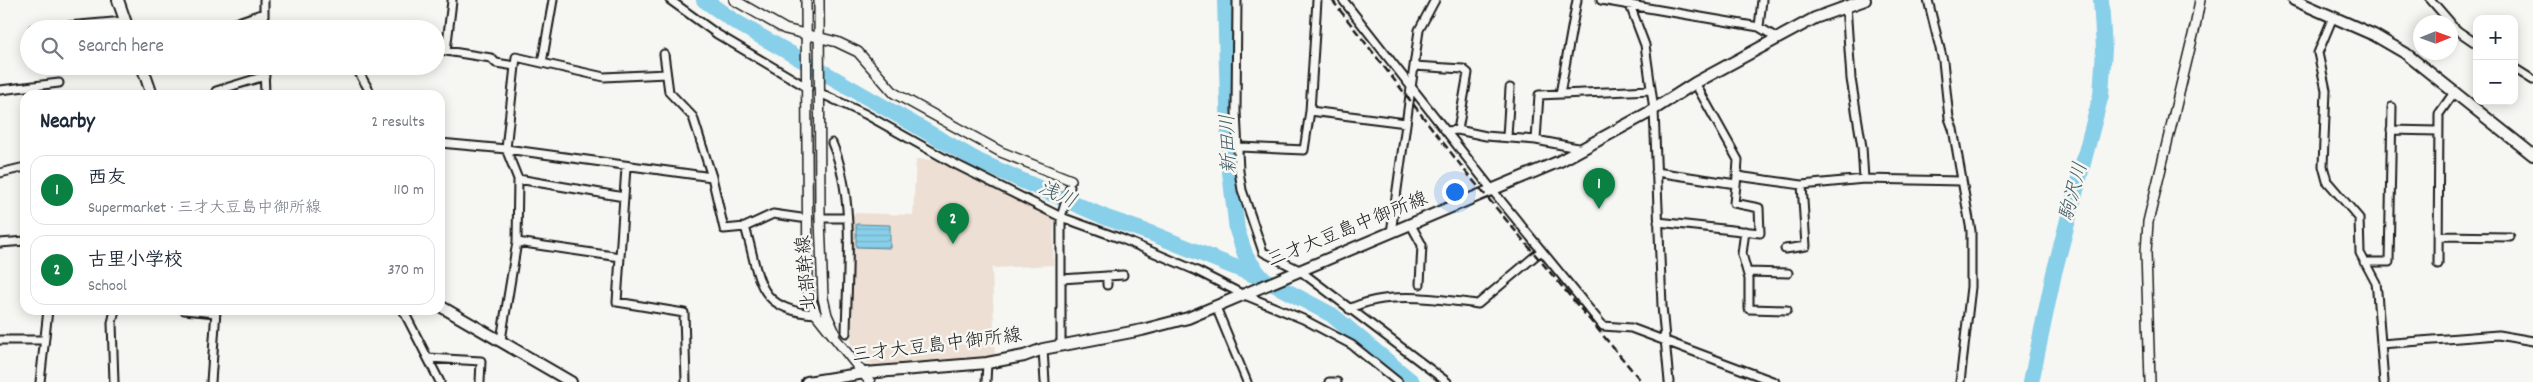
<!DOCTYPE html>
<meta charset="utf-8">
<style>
body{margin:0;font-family:Dekko,"Klee One",sans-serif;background:#f6f6f7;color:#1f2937}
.controls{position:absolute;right:15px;top:15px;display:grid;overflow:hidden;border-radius:10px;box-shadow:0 2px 12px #0003}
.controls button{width:45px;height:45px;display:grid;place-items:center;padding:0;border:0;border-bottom:1px solid #e0e1e3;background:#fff;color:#1f2937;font:25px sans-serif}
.compass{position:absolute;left:2413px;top:15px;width:45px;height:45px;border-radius:50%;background:#fff;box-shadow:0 2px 12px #0003;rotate:89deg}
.you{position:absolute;left:1454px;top:191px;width:18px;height:18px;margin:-12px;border:4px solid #fff;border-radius:50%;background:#1a73e8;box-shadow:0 0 0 8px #1a73e833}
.badge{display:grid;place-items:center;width:32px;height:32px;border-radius:50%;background:#0b8043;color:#fff;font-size:16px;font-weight:700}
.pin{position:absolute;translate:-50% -41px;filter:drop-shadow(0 1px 2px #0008)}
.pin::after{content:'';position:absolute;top:26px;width:18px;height:15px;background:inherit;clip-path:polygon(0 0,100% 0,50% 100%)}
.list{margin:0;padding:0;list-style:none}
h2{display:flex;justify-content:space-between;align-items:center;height:65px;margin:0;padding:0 20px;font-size:21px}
h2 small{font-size:16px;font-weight:400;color:#747a83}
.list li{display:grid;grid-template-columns:32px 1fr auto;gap:15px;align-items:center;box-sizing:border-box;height:70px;margin:0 10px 10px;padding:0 10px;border:1px solid #e0e1e3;border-radius:15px}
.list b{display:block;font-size:19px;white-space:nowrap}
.list p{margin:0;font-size:16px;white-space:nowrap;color:#747a83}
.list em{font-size:16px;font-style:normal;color:#747a83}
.icon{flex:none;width:28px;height:28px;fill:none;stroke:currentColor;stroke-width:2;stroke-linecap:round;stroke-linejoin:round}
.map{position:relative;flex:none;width:2533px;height:382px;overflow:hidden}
.search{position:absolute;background:#fff;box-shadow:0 2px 12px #0003;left:20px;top:20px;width:425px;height:55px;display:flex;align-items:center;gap:12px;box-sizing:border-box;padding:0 18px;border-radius:28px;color:#747a83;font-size:19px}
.panel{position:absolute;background:#fff;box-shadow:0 2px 12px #0003;left:20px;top:90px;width:425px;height:225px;border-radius:15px}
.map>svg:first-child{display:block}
.built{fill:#eddfd3}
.water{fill:url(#water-rules);stroke:#5d8797}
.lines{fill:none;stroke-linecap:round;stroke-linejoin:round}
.river{stroke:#88cfe9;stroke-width:16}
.minor-casing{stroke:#1c1c1c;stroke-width:11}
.tertiary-casing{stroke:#1c1c1c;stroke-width:12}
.secondary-casing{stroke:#1c1c1c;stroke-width:14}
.minor{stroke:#f6f6f2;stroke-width:7}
.tertiary{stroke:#f6f6f2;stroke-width:9}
.secondary{stroke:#f6f6f2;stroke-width:10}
.rail{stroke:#1c1c1c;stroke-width:2.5;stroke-dasharray:8 4;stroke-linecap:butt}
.labels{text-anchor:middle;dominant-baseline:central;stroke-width:5;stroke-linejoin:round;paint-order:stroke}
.street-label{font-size:19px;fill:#1c1c1c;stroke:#f6f6f2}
.water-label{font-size:20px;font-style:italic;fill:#425b64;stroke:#f6f6f2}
</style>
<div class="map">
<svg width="2533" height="382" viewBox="0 0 2533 382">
<defs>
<pattern id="water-rules" width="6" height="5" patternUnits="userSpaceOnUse" patternTransform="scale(1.25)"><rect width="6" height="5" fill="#88cfe9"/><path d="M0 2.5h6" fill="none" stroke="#75b1c7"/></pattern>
</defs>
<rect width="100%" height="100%" fill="#f6f6f2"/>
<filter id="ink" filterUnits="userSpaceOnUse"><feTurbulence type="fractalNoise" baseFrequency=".02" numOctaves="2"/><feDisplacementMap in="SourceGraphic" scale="10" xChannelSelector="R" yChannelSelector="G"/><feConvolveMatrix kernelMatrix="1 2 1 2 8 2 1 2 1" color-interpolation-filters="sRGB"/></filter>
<g filter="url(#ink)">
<!-- built -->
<path class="built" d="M916,159L938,160L1054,218L1053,265L992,268L995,355L961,361L872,366V363H867L851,344L852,216L855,213L913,215Z"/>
<!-- water -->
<path class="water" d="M856,224L890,225V248L856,247Z"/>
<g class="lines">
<!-- river -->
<path class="river" d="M704,0L734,21L978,161L1107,218L1153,234L1264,279L1332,315L1412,382
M1225,0L1230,172L1237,230L1246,257L1262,278
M2031,382L2054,273L2101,95L2104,49L2101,0"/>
<!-- minor casing -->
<g class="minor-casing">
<path id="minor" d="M670,0L717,34L808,88
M1237,0L1236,111L1239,171L1242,190L1263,252L1299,270L1447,382
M1343,0L1493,191L1603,326L1631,328L1775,382
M1601,0L1759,27L1777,38
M1628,0L1645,45L1654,110L1662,306L1669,382
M1928,0L1943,61L1949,118L1953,129L1971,231V287L1960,382
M2431,0L2450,22
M452,1L446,51L491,58L496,63L515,66
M1846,5L1851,79L1862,147L1864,179
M2333,17L2318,53L2326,90L2323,166L2327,181L2359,218L2360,253L2376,283L2377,292L2384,382
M2450,24L2458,31L2477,44
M1759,27L1762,0
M33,29L125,21
M218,29L264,13
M264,29V0
M664,54L669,92L693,117L712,177
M542,63L604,77L666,74
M264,66L265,95
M355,66L369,90L368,95
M1414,66L1463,69L1468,73L1458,130L1446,131
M2514,68L2533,80
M1695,83L1738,160L1737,176
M0,90L59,83
M216,91L265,76
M820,93L865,114L951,162L1061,217L1122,239L1197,271L1242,294L1303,319L1352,345L1398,382
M1560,94L1577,0
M1310,111L1406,123
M1458,130L1486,136L1536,140
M2391,130L2438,131
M1507,137L1510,88
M440,143L506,149L712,177L724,229L745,227C760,274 753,310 816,314
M832,143C856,198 847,274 846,333
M1240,147L1304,150L1310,111L1317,0
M1583,149L1536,140L1539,95L1651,90
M1656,172L1736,184
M0,173L25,167
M518,179L624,197
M820,218H846
M1658,222L1760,233L1759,208L1734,203L1737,176L1802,185L1864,179L1961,181
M1411,225L1422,245L1420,284
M745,227L773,214L808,219
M1745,231L1742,254L1749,279V309L1787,310
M1391,233L1419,30L1435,0
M2438,236L2510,237
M517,242L620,257L617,302L684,313L686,382
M0,243L25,241
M1785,249L1806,246L1802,185
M620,257L626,167
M2364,262H2389L2392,107
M2438,264L2439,114L2455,91
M1747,272L1788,273
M1107,276V285
M1061,279L1123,275
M1216,307L1247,382
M1349,309C1387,290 1438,299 1478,304L1541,251
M184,310L216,313
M403,310L440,382
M0,340H44
M501,340L517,242L518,179L506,149L516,57L542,63L553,0
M2381,344L2498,335L2533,341
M1061,346V217L1070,187
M1043,349L1045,382
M428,358L481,361L480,382
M40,382L48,310
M114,382L112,323L115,310
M211,382L216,310
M986,382L987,363
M1329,382H1337"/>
</g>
<!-- tertiary casing -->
<g class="tertiary-casing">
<path id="tertiary" d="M734,0L785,29L837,42L858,52L894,93L1001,152L1071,180
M806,0L808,291L816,314L870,382
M819,0L820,218L823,298L827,315L835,333
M2150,382L2146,252L2148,222L2195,27L2200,0"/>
</g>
<!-- secondary casing -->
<g class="secondary-casing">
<path id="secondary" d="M118,0L128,29
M2294,0L2374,35L2405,53L2533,155
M142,66L152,95
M440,306L571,382
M807,382L865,373L987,363L1024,356L1043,349L1142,330L1188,318L1560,161L1648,113L1695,83L1815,18L1865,0"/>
</g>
<!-- minor -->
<use href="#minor" class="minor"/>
<!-- tertiary -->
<use href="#tertiary" class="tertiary"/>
<!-- secondary -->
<use href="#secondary" class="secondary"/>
<!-- rail -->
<path class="rail" d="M1332,0L1466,172L1642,382"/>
</g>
</g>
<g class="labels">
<!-- street labels -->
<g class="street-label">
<text transform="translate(1348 231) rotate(-22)">三才大豆島中御所線</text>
<text transform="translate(808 273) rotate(-95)">北部幹線</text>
<text transform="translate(937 347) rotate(-7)">三才大豆島中御所線</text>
</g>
<!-- water labels -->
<g class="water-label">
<text transform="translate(1230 144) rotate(-92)">新田川</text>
<text transform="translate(2075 192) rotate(-75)">駒沢川</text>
<text transform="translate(1057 196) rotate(24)">浅川</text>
</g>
</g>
</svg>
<div class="controls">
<button>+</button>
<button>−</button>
</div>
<svg class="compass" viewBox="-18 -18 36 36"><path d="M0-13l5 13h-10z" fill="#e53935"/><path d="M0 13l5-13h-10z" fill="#747a83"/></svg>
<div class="you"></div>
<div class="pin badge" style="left:1599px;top:209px">1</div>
<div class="pin badge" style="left:953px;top:244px">2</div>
<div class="search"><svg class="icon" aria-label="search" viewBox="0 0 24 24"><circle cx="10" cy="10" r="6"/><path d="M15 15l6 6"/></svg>Search here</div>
<section class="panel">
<h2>Nearby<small>2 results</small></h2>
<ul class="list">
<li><span class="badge">1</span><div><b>西友</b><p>Supermarket · 三才大豆島中御所線</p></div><em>110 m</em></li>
<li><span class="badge">2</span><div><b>古里小学校</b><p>School</p></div><em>370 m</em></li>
</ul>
</section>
</div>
